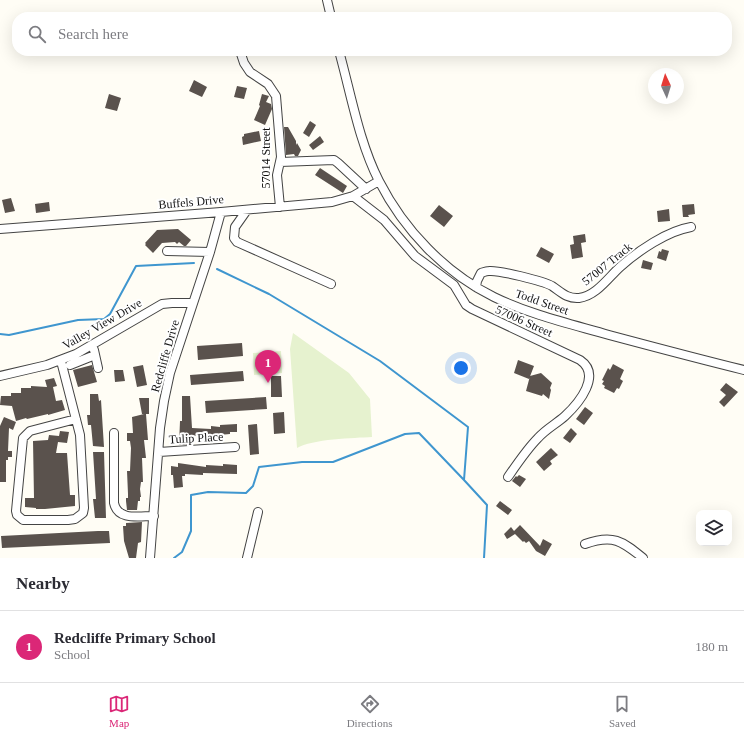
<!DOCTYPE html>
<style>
body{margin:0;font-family:"Times New Roman",serif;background:#f7f7f7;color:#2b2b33}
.controls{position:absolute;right:12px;bottom:12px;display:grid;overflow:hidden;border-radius:8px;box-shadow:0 4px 16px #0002}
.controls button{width:36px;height:36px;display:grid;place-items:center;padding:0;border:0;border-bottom:1px solid #e1e1e2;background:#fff;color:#2b2b33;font:20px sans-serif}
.compass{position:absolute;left:648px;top:68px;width:36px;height:36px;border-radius:50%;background:#fff;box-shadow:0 4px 16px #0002;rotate:356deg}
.you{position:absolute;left:461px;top:368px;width:14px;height:14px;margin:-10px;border:3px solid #fff;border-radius:50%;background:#1a73e8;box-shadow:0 0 0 6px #1a73e833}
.badge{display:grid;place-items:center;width:26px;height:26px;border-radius:50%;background:#db2777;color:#fff;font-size:13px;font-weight:700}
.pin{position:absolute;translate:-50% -33px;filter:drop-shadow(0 1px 2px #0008)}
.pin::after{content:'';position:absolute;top:21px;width:14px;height:12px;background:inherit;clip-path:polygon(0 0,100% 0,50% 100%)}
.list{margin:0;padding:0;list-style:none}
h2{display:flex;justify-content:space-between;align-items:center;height:52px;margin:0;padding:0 16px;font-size:17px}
h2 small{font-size:13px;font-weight:400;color:#7c7c81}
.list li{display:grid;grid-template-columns:26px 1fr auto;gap:12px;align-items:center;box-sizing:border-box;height:72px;padding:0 16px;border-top:1px solid #e1e1e2}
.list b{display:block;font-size:15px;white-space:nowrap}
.list p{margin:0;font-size:13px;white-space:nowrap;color:#7c7c81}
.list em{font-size:13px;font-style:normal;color:#7c7c81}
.icon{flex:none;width:22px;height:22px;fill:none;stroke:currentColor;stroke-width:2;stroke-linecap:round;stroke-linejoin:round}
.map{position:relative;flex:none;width:744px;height:558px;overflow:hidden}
.search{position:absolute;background:#fff;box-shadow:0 4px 16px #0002;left:12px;right:12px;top:12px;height:44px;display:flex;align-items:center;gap:10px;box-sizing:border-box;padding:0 14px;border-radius:16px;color:#7c7c81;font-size:15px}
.sheet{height:124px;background:#fff}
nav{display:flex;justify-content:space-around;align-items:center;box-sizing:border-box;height:56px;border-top:1px solid #e1e1e2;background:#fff;font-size:11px;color:#7c7c81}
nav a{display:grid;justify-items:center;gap:2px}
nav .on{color:#db2777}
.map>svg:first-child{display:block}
.pitch{fill:#e6f2cf}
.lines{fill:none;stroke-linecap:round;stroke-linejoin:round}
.stream{stroke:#3f96cf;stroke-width:2}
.building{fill:#5a524d}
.minor-casing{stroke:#444;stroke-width:10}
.minor{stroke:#fff;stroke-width:8}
.labels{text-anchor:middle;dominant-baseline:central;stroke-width:4;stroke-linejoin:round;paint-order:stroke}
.street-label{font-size:12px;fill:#111;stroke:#fff}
</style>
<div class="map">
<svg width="744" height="558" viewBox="0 0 744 558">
<rect width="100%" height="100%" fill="#fffdf5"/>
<!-- pitch -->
<path class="pitch" d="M293,333L349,373L370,399L372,437C354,438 312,439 297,448L290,349Z
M281,351L282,373L254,375L253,353Z"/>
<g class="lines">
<!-- stream -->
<path class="stream" d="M217,269L269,294L380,361L468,427L464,480L487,505L484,558
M0,334L9,335L78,320L104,319L110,314L136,266L194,263
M174,558L182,552L191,531V495L208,492L246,493L253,486L259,467L302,462H333L405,434L419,433L464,480"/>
</g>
<!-- building -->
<path class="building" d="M194,80L207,87L202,97L189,91Z
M237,86L247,88L244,99L234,97Z
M109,94L121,98L117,111L105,108Z
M262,94L269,96L266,102L271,104L272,109L265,125L254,120L260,106L259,105Z
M310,121L316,125L309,137L303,133Z
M284,127H288L296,141V145L297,143L301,150L298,156H295L294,154L286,155Z
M259,131L261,141L243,145L242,137L244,136V134Z
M320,136L324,142L313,150L309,145Z
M320,168L347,186L343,193L315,175Z
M11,198L15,211L5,213L2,200Z
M49,202L50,211L36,213L35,204Z
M694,204L695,214L688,215L689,217H683L682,205Z
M439,205L453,216L444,227L430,216Z
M669,209L670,221L658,222L657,211Z
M178,229L191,240L186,246H184L179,242L177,244L175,242L162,243L153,253L145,245L146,244L145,243L157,230Z
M585,234L586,242L581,243L583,257L572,259L570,245L574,244L573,236Z
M541,247L554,254L549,263L536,256Z
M662,249L669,251L666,261L657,258L659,251L661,252Z
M643,260L653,263L651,270L641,268Z
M242,343L243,356L198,360L197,346Z
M518,360L534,366L529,379L514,373Z
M613,364L624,370L620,379L623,381L619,389L617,388L614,393L604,388L605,386L602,384L604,381L602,380L608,368L610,370Z
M92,365L97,382L78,387L73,370Z
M143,365L147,385L137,387L133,367Z
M114,370H123L125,381L115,382Z
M243,371L244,381L191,385L190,375Z
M541,373L552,383L550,388L551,390L549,399L543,394L542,396L526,391L530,376Z
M271,376H281L282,397H271Z
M54,378L57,386L53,387L56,401L62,400L65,410L48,415V414L27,419L26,418L16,421L12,406L0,405L1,396H11V393H21V388H31V386L47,387L45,380Z
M726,383L738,392L724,407L719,402L726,395L720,390Z
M90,394H98L99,401L101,400L104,447L93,446L91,425H88L87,415H90Z
M182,396H190L192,428L211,429V426L220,427V425L237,424V432H230V434L219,435L218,441L212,440L213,437L188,435V445H179L180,421H182Z
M266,397L267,409L206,413L205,401Z
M139,398H149V414H146L148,440H144L146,458H142L143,482H141L140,489L141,497H140V501H138L137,510H127L126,501V498H128V494L127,471H130L131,448L130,441H127V433H133L132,417L144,414H142Z
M585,407L593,413L584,425L576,419Z
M284,412L285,433L274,434L273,413Z
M4,417L16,422L13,430L9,428L8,451H12V457H8V460H6V482H0V426Z
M257,424L259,454L250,455L248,425Z
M571,428L577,434L570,443L563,438Z
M60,431L69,432L67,443L58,442L56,453H67L70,495H75V506L45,509H36V508L25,507V498H34L33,441L48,440L49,435L59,436Z
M551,448L558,455L550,461L552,464L544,471L536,462Z
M93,452H104L106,518H95L93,499H96Z
M178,463L206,467V465L223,466V464L237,465V474L203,473V475L185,474V476H182L183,487L174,488L173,475H171V466L178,467Z
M519,475L526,479L520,487L512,481L516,476L517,477Z
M500,501L512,510L508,515L496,506Z
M142,522L141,542L138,543L136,558H129L124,541L123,526H126V523Z
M520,525L540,546L543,539L552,544L545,556L536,551L529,541L526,543L524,541L523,542L515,534L507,539L504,534L511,527L514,531Z
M98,531H109L110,543L2,548L1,536Z"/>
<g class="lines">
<!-- minor casing -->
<g class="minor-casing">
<path id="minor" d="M327,0L331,17
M240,51L244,63L250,72L268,84L276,96L281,157L277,175L280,207
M339,51C351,94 359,142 379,181C404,230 445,273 494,297C531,315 571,324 609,335C654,347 699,359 744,370
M280,162L334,160L338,163L366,189
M353,196L384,220L415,256L454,285L466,305L472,309L580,360C602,375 579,403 565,416C556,424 546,429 538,438C527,449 517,464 508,477
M247,210L235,227L234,238L237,242L331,284
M0,229L221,212L332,202L353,196L379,181
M167,251L210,252
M476,287L477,281L481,273C484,272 486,271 489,271C499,270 543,281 552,286C561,292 567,299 579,298C596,296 608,278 620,267C638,251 667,231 691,227
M94,350L98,368
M61,361L80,435L84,508L83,513L75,519L68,520H23L17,515L16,511L23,438L30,431L76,419
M70,365L95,355
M0,376L47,365L76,354L162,304L172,303H193
M114,433V503C118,521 139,516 154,516
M159,452L235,447
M585,544C613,534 622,541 643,558
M150,558L160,428L164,401L170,373L210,252L221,212
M247,558L258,512"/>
</g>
<!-- minor -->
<use href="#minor" class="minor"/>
</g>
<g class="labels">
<!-- street labels -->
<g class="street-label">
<text transform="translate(266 158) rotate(-90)">57014 Street</text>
<text transform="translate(191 202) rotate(-5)">Buffels Drive</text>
<text transform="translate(607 264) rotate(-39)">57007 Track</text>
<text transform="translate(542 302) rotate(19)">Todd Street</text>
<text transform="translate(524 321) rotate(24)">57006 Street</text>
<text transform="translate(102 324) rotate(-30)">Valley View Drive</text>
<text transform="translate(165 356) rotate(-74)">Redcliffe Drive</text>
<text transform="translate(196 438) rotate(-3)">Tulip Place</text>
</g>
</g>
</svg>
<div class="controls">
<button><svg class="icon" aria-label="layers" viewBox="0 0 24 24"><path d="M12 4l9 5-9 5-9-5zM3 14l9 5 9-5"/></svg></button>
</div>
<svg class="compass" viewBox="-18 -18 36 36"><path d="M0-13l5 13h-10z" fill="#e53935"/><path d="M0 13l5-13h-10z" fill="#7c7c81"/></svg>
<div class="you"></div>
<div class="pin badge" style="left:268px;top:383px">1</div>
<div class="search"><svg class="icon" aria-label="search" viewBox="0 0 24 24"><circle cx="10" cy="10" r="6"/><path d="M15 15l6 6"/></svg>Search here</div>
</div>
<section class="sheet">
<h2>Nearby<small></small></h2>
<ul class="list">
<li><span class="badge">1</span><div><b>Redcliffe Primary School</b><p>School</p></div><em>180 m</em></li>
</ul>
</section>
<nav>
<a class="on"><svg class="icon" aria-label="map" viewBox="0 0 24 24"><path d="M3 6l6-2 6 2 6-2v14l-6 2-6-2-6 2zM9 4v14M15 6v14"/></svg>Map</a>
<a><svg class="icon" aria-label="directions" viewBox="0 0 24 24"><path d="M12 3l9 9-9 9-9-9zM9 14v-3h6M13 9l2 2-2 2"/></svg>Directions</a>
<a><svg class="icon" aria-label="saved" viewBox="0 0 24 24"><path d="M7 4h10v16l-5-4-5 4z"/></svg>Saved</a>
</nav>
